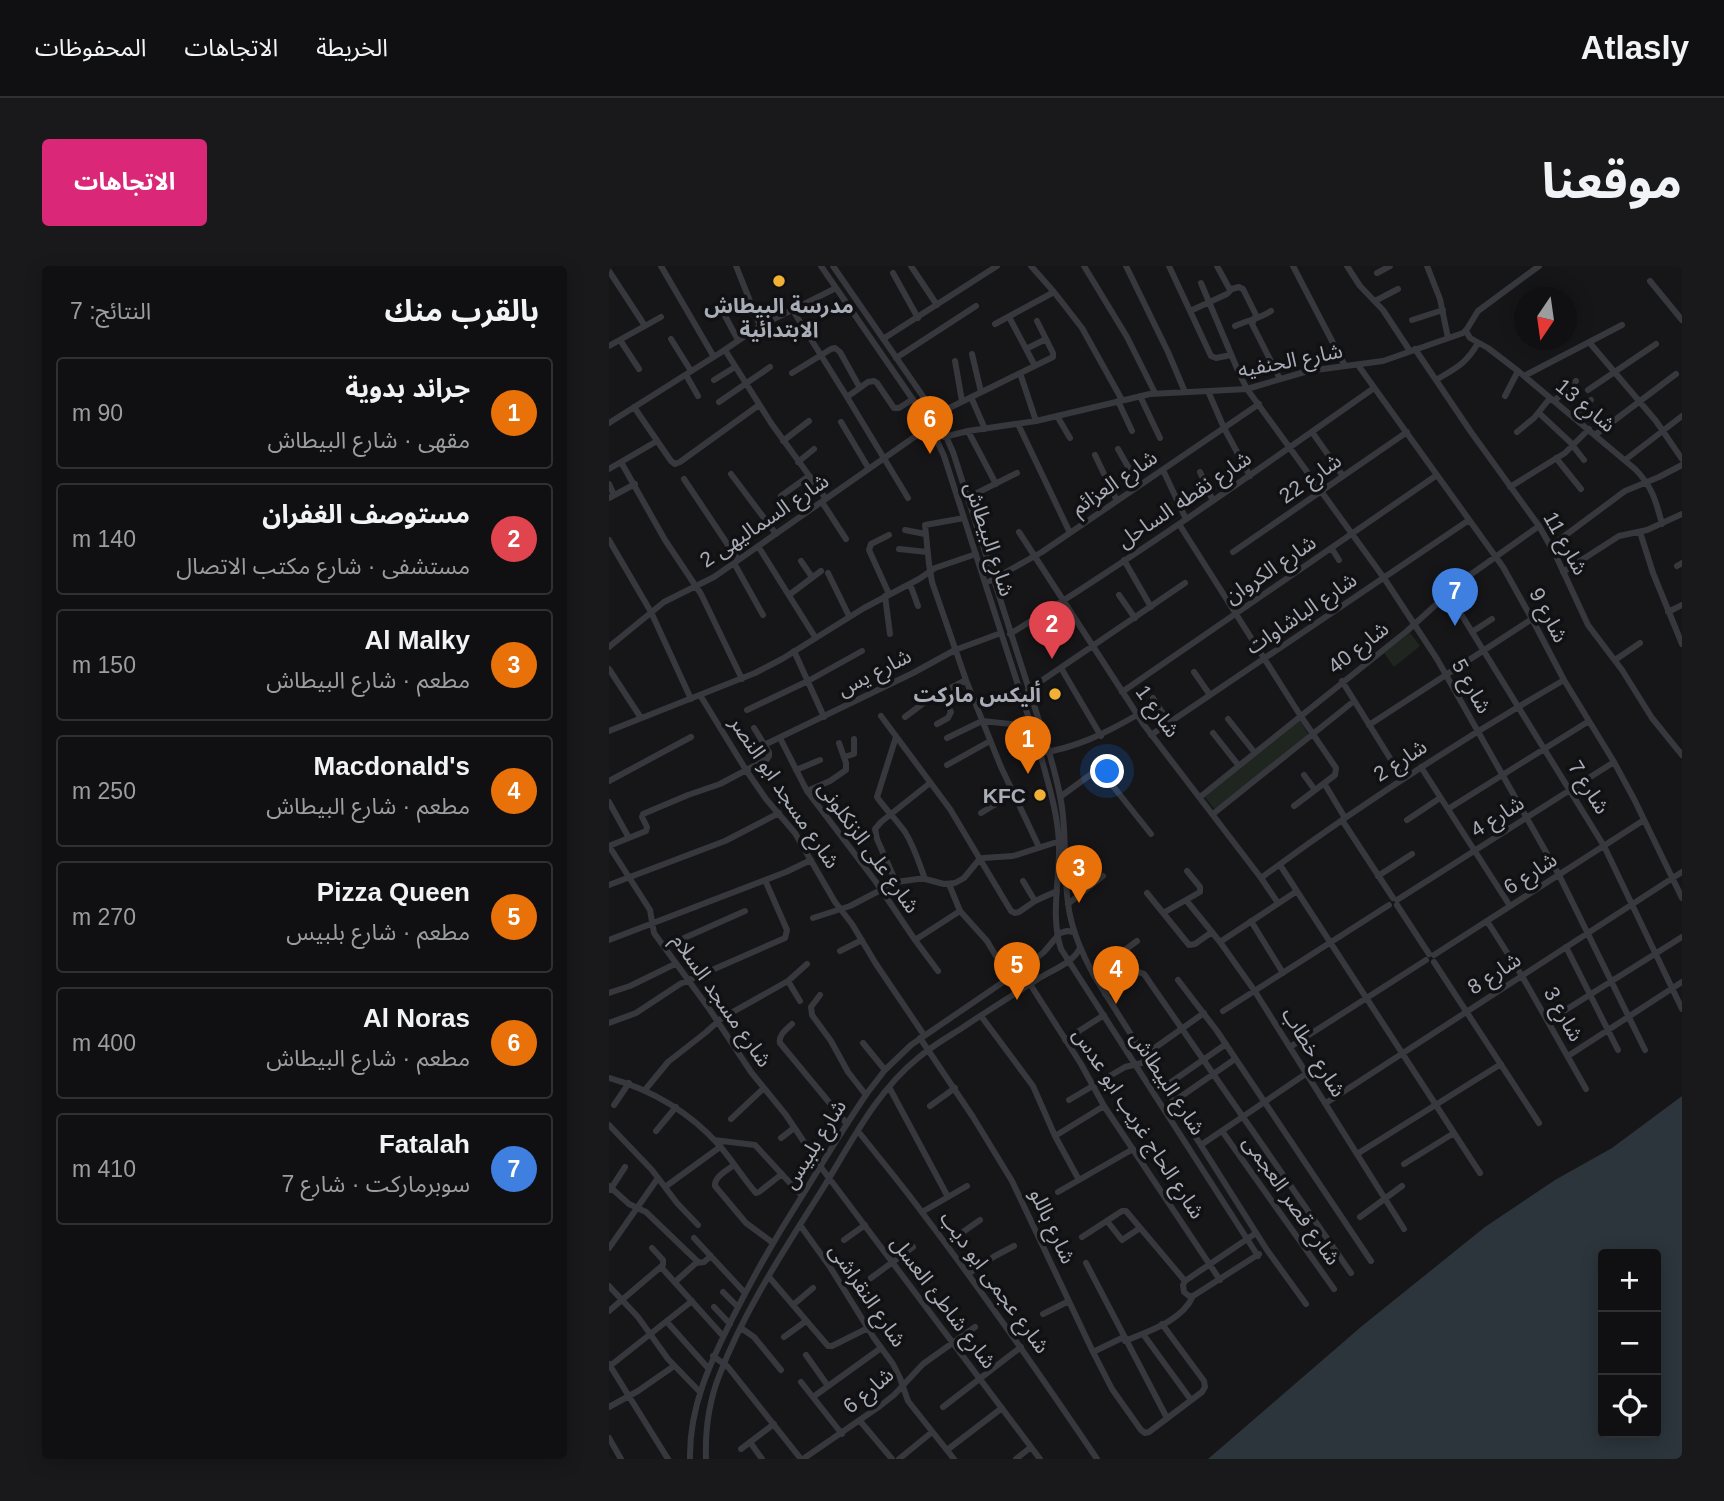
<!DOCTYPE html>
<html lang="ar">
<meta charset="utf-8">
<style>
body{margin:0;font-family:Helvetica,"Noto Sans Arabic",sans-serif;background:#19191b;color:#f1f3f6;direction:rtl}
.controls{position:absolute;right:21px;bottom:21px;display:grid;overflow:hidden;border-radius:7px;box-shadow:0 4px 18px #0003}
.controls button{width:63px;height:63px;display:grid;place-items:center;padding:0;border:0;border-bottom:2px solid #303032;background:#101012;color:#f1f3f6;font:35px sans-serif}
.compass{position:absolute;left:905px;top:21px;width:63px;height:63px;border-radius:50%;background:#101012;box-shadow:0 4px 18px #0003;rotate:193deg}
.you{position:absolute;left:499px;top:506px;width:24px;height:24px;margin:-18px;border:5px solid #fff;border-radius:50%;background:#1a73e8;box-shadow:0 0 0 10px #1a73e833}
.badge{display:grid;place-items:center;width:46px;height:46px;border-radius:50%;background:#db2777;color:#fff;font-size:23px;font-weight:700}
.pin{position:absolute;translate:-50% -58px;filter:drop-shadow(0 2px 4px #0008)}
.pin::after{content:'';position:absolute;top:37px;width:24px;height:21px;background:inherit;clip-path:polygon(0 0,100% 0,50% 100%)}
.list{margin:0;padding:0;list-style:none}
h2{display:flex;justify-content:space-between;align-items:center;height:91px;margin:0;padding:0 28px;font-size:30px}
h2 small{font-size:23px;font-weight:400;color:#9c9d9f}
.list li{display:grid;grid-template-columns:46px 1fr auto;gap:21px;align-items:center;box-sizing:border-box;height:112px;margin:0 14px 14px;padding:0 14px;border:2px solid #303032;border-radius:7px}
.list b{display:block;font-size:26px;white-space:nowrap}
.list p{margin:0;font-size:23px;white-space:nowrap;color:#9c9d9f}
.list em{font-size:23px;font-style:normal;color:#9c9d9f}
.icon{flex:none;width:38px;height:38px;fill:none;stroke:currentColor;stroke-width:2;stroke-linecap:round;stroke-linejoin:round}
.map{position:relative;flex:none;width:1073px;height:1193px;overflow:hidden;direction:ltr;border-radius:7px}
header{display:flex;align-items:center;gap:42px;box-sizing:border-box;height:98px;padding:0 35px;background:#101012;border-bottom:2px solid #303032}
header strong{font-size:33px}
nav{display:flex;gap:38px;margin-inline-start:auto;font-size:24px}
.intro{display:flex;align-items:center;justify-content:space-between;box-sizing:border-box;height:168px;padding:0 42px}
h1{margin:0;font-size:49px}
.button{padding:18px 32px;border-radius:7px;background:#db2777;color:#fff;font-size:24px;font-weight:700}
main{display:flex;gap:42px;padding:0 42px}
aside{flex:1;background:#101012;border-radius:7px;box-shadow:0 4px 18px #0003}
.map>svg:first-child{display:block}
.green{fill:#1e261f}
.water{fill:#2c353c;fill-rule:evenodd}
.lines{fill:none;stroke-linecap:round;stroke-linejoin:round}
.street{stroke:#37383d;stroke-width:6}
.poi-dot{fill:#f2b134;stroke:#111113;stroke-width:2.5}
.labels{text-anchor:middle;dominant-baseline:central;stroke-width:7;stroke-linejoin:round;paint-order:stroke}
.poi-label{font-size:21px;font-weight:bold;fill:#a8adb8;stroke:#111113;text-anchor:end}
.street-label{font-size:21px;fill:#a8adb8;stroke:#111113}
</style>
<header>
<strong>Atlasly</strong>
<nav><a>الخريطة</a><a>الاتجاهات</a><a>المحفوظات</a></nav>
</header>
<div class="intro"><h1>موقعنا</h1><a class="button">الاتجاهات</a></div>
<main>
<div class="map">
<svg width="1073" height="1193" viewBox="0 0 1073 1193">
<rect width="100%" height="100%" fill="#161618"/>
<!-- green -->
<path class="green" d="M801,367L811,380L785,401L775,387Z
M690,453L699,468L606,544L595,530Z"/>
<!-- water -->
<path class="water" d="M1073,830V1193H599L753,1060L876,961L946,914L1003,882ZM994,988H1047V1167H994Z"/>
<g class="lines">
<!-- street -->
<path class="street" d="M52,0L105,91
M127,0L151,60
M212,0L309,141L325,168L335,190L431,487C439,517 449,547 450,579C451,613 441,650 452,683L649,990
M224,0L322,142L334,164L344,186L440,486C446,507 452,528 454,550C457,579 455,608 459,637C462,664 474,690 487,713L658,984L697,1038
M302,0L328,39
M422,0L445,26L473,62L513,134
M475,0L518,71L546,127
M517,0L559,86L576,126
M560,0L602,90L607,92L622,89
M608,0L620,22L623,23L630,21L634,23L647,49L643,58L671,113
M684,0L736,100
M738,0L751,20L774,44L801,85
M818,0L831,33L839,72
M0,5L36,60
M284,7L309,52
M768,7L781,0
M1041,15L1073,54
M592,17L630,107L638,123L775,312L828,393L950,609L1036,784
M766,35L789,23
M183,43L238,131L299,232
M581,45L618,28L623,23
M115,48L129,74
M400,51L426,100
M803,54L834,44
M386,58L445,26
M626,60C639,54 650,53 662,45
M857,65L861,72L879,82L909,105L1026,203C1043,220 1047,235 1053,258
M62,73L82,105
M274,73L388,0
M11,74L30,103
M980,76L1047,155L1073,193
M0,80L52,51
M417,83L437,73
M806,83L862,166L930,260L947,290L979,359L1013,404L1043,452L1073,489
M116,84L162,157L217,233
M363,88L372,126
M287,92L367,40
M346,95L353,135
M749,99L894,301L923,353L955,414L1005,496L1025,533L1073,632
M183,107L222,83L226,82L231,86L251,122
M411,107L427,155
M77,109L89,130
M915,110L1013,59
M105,114L126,101
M827,114C847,102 857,98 869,77
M979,124L1047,78
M599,125L615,162L641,210
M531,130L551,172
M896,130L909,105
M238,131L259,116L265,115L268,117L285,142H290L304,133
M362,131L376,163
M509,135L523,165
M945,135L967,115
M110,136L161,101
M25,141L62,195L66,198L71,196L150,139
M930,147L961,176L975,194
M326,149L444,91V87L428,55
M448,150L461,172
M965,151L982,134
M232,156L260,203
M0,157L111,87L151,60L227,22
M409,158L461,267
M359,165L387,218
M703,166L734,210
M908,166L925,152L941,132
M986,169L1067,108
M335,171L359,165L427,155L541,128L638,123L699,105L774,95L854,67L858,63L869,45L930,0
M174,175L200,155
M509,183L530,220
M486,189L508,235
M947,192L972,223
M1016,194L1073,150
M12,196L56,274L92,328L133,413
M189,196L205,183
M0,203L48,175
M554,204L577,253
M591,206L604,235
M122,208L167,268
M75,213L129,294
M0,218L5,229
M901,221L956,187L980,163
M172,230L200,210
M0,232L26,218
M358,232L408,207
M213,236L237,273
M355,252L316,259L320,298L323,316L357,414L392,501L430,581
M570,258L691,449L727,502L726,509L685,540
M296,264L316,268
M410,266L535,459L652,612L669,637
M1031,266L1044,307L1073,378
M0,274L42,346L82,433
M149,280L206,371
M942,280L1016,225L1050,211L1073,199
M290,283L318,286
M723,283L730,294
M624,286L798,166
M515,294L542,341
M192,295L203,311
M125,297L154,349
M1068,300L1073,297
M954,306L1010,270L1038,264L1073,248
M219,307L240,350
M381,315L433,286L650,138
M301,318L309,340
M839,327L995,580L1073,743
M280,328L260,284L262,278L280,269
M180,329L212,305
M510,329L526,352
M276,330L281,368
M1059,346L1073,339
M863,366L883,353
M401,368C526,291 646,206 765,122
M0,381L55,336L105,311L324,158
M185,385L215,451
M1006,394L1031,377
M452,402L492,470
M0,403L32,452
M585,406L601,429
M733,415L794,513
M419,424L576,317
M513,426L828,209
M91,429L137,504L157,533L186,567L226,636L243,658L267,698L315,769
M544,432L560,457
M138,444L199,415L253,385
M272,450L341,543L402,645L406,647L410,646L426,635L448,625
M296,451L320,433L357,414
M619,453L646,487
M328,458L339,452L342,446L332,426
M760,459L923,353
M145,462L160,486V490L158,493L111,518L79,529L34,548L33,551L38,561L37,565L0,580L41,644L45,667L101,744L142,806L177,849L211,900L431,1193
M0,465L146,407L173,393L255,342L310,313L326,302L367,288
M604,467L630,500
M542,469L860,254
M287,471L268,531C276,543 287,553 296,566C305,580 310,597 316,613
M171,472L198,525L267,616L306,674L329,705
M338,472L373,455L422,460
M155,479L304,407L346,384L392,367
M431,487C467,482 497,467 528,449
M235,491L245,488V473
M338,499L381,475
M812,501L901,640
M187,504L211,494
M695,509L706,524
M0,515L82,471
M715,517L736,552
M198,525L221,515L237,504V497L230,477
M451,531L485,506L492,505L542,568
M591,531L798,365L854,314L930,260
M0,536L20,572
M839,543L980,455
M372,547L405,527
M604,548L745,435
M733,554L784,632
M798,554L831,532
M671,599L871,907
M769,610L803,588
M652,612C749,540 850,475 955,414
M414,615L426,635
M287,616L268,573L266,563L272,556L321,517
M340,618L351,645L378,675L400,712
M0,619L116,575L170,547
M538,627L580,679L586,678L603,666
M577,634L611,676L645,724L795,963
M788,634L1005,496
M459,638L494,610
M788,639L820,688
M554,647L591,626V621L578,605
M204,652L241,640L287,616L309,613H316L335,618L346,617L355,612L369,595L374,592L404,590L451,575
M642,655L674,707
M878,655L913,710L977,823
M0,674L177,606L202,594
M306,674L351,645
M611,676L688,625
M55,681L136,645
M957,681L1009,784
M231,685L253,674
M825,689L1035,554
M825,696L930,857
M484,708L528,675
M569,714L608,765L762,995
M179,715L191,735
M421,718L472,798L495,840L611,1014
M0,727L21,720L66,698
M496,728L530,706L535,708L742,1007
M211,729L202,741L203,749L222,775L239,806L257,829
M614,745L780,639
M372,750L424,820L446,870L470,914
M939,755L1073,671
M0,757L27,747L71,718L176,672L178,664L156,614
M183,758C178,763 169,769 171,777L238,858
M311,772L364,851L403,915L484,1086L503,1123L532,1164L536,1167L540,1166L593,1126L596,1121L595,1115L553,1058
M456,774L495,749
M254,777L276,804
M681,781L817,694
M959,790L1073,716
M0,812C43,824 80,846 110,879C123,894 134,912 147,927L150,926L173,908
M280,821L339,931
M555,821L617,778
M36,824L59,796L96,767L113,752L179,715L198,698
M460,834L516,801L533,797L547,781L595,747
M564,836L626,793
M717,837L1073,606
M5,839L20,817
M321,840L346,822
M122,853L155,822
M0,859L43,904L68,937L89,959
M47,865L67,841
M249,865C271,893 294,920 315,949C375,1028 432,1110 488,1193
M613,865L725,1023
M446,870L495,840
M172,872L185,862
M105,874L146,879L193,930
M592,879L698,807
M748,888L892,798
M795,898L845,867
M125,899C118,904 105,911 106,920L137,957L164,977
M0,920L20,938L37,946L89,996
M56,921L111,881
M1,924L16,901
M449,926L524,883
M313,946L358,920
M751,951L793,920
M498,955L513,974L531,962
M191,959L221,1001L265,1072L284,1098L291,1112L299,1135L345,1193
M473,971L513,945H517L576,1015
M85,972L136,1027
M235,974L256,959
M337,978L371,954
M0,982L49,912
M477,997L558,1152
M52,1001L114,1070
M359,1008L386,990L405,980
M160,1011L219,1080H223L259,1062
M262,1012L304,981
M66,1016L87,997L95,996L102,990
M0,1020L29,1051L59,1093L91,1126
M114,1026L129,1041
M584,1030H580L575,1026L574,1019L576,1015L647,967
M184,1039L204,1022
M105,1041L121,1058
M0,1045L54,999V994L43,982
M434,1048L460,1035
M58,1056L99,1102
M132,1062L145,1071L172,1104
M534,1068L582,1134
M175,1071L197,1055
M516,1075C540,1065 573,1055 584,1030L650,988
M484,1086L515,1071
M197,1089L219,1120
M104,1090L119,1101L192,1193
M0,1098L59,1193
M1,1100L83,1035
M192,1116L233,1168
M204,1131L272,1082
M0,1141L29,1125L65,1100
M334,1141L412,1081
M251,1155L283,1193
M0,1172L12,1193
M141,1176L153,1193
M132,1183L165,1158
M338,1184L393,1142
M81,1193C80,1141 101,1097 124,1051C145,1009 168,969 193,930C215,895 236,859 259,826L276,804L302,779L419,699L435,686L451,667L458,665L465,666
M97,1193C96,1165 100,1136 110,1110C136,1042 178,980 216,919C243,875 268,825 309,792C323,780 339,771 353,762C378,745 404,729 429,713C443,704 464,697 471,682
M194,1193L271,1140L285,1129L314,1098L366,1061
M290,1193L323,1166
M407,1193L422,1181"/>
</g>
<!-- markers -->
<g class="poi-dot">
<circle cx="170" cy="15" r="7"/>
<circle cx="446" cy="428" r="7"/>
<circle cx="431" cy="529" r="7"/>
</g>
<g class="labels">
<!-- poi labels -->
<g class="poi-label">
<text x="170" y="39" text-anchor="middle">مدرسة البيطاش<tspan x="170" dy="24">الابتدائية</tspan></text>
<text x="432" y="428">أليكس ماركت</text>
<text x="417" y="529">KFC</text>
</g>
<!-- street labels -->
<g class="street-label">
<text transform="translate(681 94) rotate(-11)">شارع الحنفيه</text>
<text transform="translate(977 139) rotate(40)">شارع 13</text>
<text transform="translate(701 212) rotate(-35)">شارع 22</text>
<text transform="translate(505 216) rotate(-34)">شارع العزائم</text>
<text transform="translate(575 233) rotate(-34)">شارع نقطه الساحل</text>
<text transform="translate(155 254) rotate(-34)">شارع السماليهى 2</text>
<text transform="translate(381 273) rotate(72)">شارع البيطاش</text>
<text transform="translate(957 277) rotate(61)">شارع 11</text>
<text transform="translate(661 303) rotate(-34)">شارع الكروان</text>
<text transform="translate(692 347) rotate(-34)">شارع الباشاوات</text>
<text transform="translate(940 349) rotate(62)">شارع 9</text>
<text transform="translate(749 381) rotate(-38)">شارع 40</text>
<text transform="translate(265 406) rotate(-27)">شارع يس</text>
<text transform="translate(863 420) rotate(61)">شارع 5</text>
<text transform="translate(549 445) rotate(54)">شارع 1</text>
<text transform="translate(791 494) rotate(-33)">شارع 2</text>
<text transform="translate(980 521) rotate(58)">شارع 7</text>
<text transform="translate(176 526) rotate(56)">شارع مسجد ابو النصر</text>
<text transform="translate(888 550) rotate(-32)">شارع 4</text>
<text transform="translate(260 581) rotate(54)">شارع على الزنكلونى</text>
<text transform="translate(921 607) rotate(-33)">شارع 6</text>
<text transform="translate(885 707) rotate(-33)">شارع 8</text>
<text transform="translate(113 734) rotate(55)">شارع مسجد السلام</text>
<text transform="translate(955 748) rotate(61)">شارع 3</text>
<text transform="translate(705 786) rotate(58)">شارع خطاب</text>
<text transform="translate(559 817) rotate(57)">شارع البيطاش</text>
<text transform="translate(530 857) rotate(57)">شارع الحاج غريب ابو عدس</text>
<text transform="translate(205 878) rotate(-58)">شارع بلبيس</text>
<text transform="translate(683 934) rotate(55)">شارع قصر العجمى</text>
<text transform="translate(444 960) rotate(65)">شارع باللو</text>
<text transform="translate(386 1016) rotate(54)">شارع عجمى ابو ديب</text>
<text transform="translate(259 1029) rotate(56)">شارع النقراشى</text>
<text transform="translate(335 1036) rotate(53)">شارع شاطئ العسل</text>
<text transform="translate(259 1124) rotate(-40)">شارع 6</text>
</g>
</g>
</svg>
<div class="controls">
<button>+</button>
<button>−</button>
<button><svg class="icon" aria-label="locate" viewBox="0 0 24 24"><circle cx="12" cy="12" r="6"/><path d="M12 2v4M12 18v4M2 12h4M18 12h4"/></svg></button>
</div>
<svg class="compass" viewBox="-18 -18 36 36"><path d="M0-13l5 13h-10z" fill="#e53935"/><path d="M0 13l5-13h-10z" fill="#9c9d9f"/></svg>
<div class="you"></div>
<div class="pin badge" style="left:419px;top:508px;background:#e8710a">1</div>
<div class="pin badge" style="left:443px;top:393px;background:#e0444e">2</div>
<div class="pin badge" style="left:470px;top:637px;background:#e8710a">3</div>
<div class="pin badge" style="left:507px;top:738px;background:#e8710a">4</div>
<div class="pin badge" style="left:408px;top:734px;background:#e8710a">5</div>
<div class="pin badge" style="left:321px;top:188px;background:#e8710a">6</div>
<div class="pin badge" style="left:846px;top:360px;background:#3f7fe0">7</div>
</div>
<aside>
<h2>بالقرب منك<small>النتائج: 7</small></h2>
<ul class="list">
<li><span class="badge" style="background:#e8710a">1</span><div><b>جراند بدوية</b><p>مقهى · شارع البيطاش</p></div><em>90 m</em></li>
<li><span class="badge" style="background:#e0444e">2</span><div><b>مستوصف الغفران</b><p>مستشفى · شارع مكتب الاتصال</p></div><em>140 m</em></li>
<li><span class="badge" style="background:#e8710a">3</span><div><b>Al Malky</b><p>مطعم · شارع البيطاش</p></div><em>150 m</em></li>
<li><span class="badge" style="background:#e8710a">4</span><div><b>Macdonald's</b><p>مطعم · شارع البيطاش</p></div><em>250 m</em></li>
<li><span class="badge" style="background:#e8710a">5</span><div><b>Pizza Queen</b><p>مطعم · شارع بلبيس</p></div><em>270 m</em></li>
<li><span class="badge" style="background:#e8710a">6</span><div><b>Al Noras</b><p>مطعم · شارع البيطاش</p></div><em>400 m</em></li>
<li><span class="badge" style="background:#3f7fe0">7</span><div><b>Fatalah</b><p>سوبرماركت · شارع 7</p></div><em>410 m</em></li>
</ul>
</aside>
</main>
